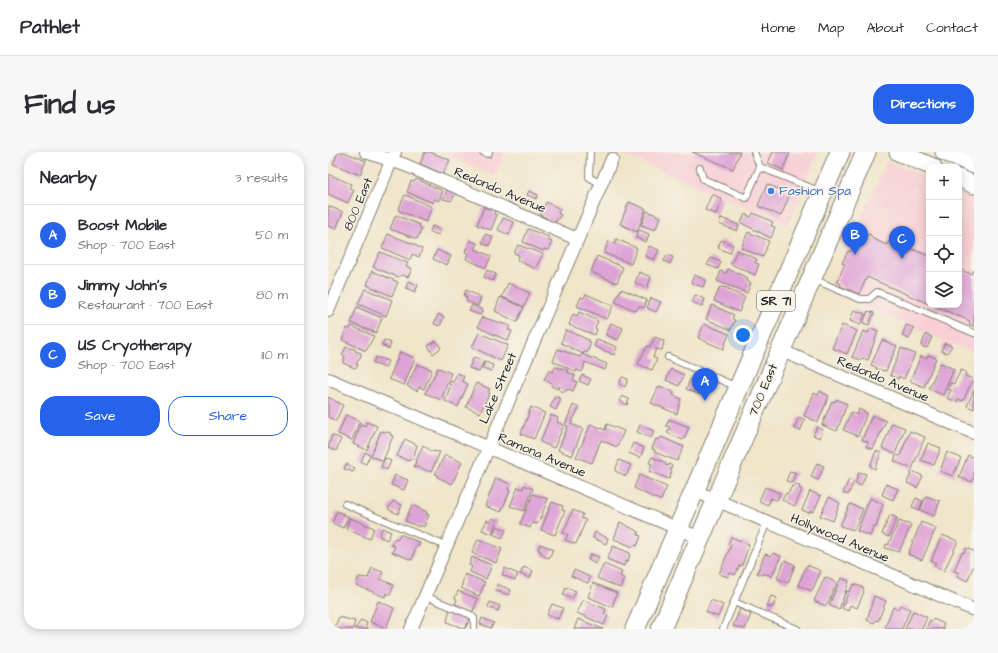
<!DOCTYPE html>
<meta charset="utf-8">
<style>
body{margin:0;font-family:"Architects Daughter",sans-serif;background:#f7f7f7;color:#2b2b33}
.controls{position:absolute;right:12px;top:12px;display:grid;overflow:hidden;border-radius:8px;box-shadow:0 2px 10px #0003}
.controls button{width:36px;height:36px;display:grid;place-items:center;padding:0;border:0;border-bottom:1px solid #e1e1e2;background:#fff;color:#2b2b33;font:20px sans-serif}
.you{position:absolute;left:415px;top:183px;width:14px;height:14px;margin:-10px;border:3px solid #fff;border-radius:50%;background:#1a73e8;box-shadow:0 0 0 6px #1a73e833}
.badge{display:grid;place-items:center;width:26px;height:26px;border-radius:50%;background:#2563eb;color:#fff;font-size:13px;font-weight:700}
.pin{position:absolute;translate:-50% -33px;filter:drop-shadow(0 1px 2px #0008)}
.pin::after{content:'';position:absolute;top:21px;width:14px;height:12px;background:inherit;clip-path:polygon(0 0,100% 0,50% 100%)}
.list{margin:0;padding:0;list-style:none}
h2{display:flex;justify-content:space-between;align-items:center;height:52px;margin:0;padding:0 16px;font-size:17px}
h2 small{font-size:13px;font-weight:400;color:#7c7c81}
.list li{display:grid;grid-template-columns:26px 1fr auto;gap:12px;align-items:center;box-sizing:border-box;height:60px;padding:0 16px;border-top:1px solid #e1e1e2}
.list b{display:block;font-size:15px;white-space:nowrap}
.list p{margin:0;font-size:13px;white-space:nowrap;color:#7c7c81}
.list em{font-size:13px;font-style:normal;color:#7c7c81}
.actions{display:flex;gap:8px;padding:12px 16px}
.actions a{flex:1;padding:9px 0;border:1px solid #2563eb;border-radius:16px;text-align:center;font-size:14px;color:#2563eb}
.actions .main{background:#2563eb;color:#fff}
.icon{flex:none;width:22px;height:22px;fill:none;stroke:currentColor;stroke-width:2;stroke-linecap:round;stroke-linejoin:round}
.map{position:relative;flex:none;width:646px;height:477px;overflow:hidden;border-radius:16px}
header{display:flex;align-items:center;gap:24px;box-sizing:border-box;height:56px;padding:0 20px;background:#fff;border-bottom:1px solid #e1e1e2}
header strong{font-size:19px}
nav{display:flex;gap:22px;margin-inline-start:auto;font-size:14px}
.intro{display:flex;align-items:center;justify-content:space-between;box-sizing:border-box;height:96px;padding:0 24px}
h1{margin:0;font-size:28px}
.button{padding:10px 18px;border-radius:16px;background:#2563eb;color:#fff;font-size:14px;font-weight:700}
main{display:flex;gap:24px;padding:0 24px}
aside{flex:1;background:#fff;border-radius:16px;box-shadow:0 2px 10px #0003}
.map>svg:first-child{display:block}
.built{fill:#f7cfd5}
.building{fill:#dea3d6}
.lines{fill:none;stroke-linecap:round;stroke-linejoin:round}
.service-casing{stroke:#868072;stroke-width:8}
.minor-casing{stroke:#868072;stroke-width:14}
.secondary-casing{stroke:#868072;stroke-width:19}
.primary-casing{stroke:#868072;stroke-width:21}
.service{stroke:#fff;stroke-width:6}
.minor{stroke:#fff;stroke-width:12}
.secondary{stroke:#fff;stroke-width:17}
.primary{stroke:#fff;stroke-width:19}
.shop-dot{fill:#3f7fe0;stroke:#f7f3e8;stroke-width:1.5}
.labels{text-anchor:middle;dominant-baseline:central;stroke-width:3;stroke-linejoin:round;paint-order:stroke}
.shield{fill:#f7f3e8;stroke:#5e5c59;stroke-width:1}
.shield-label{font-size:12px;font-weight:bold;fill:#1c1c1c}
.street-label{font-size:13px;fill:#1c1c1c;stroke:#f7f3e8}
.shop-label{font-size:13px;fill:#366cbe;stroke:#f7f3e8;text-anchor:start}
</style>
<header>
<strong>Pathlet</strong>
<nav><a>Home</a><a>Map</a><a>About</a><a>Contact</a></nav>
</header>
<div class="intro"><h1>Find us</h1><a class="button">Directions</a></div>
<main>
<aside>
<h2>Nearby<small>3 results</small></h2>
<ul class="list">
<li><span class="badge">A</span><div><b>Boost Mobile</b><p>Shop · 700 East</p></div><em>50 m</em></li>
<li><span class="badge">B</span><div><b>Jimmy John's</b><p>Restaurant · 700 East</p></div><em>80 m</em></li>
<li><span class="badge">C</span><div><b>US Cryotherapy</b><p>Shop · 700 East</p></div><em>110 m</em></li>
</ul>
<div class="actions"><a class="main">Save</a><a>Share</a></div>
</aside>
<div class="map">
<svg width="646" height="477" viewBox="0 0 646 477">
<rect width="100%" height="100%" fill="#f7f3e8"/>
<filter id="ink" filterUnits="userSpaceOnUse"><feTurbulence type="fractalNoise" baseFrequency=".025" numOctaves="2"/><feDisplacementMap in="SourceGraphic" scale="8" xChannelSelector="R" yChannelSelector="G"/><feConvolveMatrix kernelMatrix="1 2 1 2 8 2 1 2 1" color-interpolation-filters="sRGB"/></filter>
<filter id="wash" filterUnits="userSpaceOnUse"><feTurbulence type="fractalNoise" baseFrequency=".012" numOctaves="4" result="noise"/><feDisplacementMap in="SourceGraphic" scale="16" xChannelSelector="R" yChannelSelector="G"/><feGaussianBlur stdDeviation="0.9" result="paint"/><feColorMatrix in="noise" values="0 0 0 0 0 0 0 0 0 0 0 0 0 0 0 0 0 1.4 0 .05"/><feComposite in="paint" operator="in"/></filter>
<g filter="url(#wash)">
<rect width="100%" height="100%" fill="#efe5c9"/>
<!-- built -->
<path class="built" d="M111,0H177L167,24Z
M290,0H490L460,73Z
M559,9L601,26V153H631V39L646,45V201L500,139Z"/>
<g id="blocks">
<!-- building -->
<path class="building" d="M10,0H16L38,9L32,23L5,12Z
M97,0H102L122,8L115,22L92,12Z
M364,0H412L405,17Z
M445,0H462L455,18L440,11Z
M0,22L23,32L21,36L26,38L20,51L0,42Z
M88,27L115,39L111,49L106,47L105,51L79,40L83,29L86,30Z
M439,32L462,42L453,64L430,54Z
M120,36L129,40L123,49L115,47Z
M201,39L210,43L208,47L199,43Z
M384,42L394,47L388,62L377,58Z
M77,43L104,55L98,70L70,58Z
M218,50L232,57L230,61L233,63L227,70L218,68L219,66L212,63Z
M301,50L318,57L309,80L292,72Z
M0,54L15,60L8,77L0,74Z
M156,55L167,59L166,62L169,63L163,78L149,73Z
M319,59L333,65L327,78L313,73Z
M425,61L445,70L443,74L447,75L443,86L413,71L417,62L423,65Z
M68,63L92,73L91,75L94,77L89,87L62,77Z
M175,66L186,70L181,83L170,78Z
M393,66L411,73L409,79L391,72Z
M104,74L113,78L111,83L102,80Z
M200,77L221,85L220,88L224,90L220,98L216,97L215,99L195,90Z
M311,78L321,82L318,90L308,86Z
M420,80L441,89L435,105L413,96Z
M60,82L88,93V94L94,97L91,105L84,102L82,108L54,96Z
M158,82L165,85L161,94L154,91Z
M542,82L545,87L559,93L561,89L569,92L567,96H569L570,93L578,96L576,100L581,102L584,97L601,104V152L539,125L531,142L512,134L513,132L509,130L517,112L514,111L520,99L522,100L524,97L521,91Z
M288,87L309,96L303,112L276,101L281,89L287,92Z
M142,88L150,92L147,97L163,104L158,116L138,107L140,101L137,100Z
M393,88L405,93L402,101L390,96Z
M190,93L215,102L207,117L189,108L191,103L186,101Z
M321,94L331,98L326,108L317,104Z
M109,98L123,104L119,113L105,107Z
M409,98L429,107L427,111L431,112L427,123L403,112Z
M52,100L80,111L78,114L84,117L80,125L74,123L70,125L45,115Z
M339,103L345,105L342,112L336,109Z
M269,104L295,115L289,131L263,120Z
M383,106L393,110L390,117L379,113Z
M400,117L420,126L419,129L423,131L419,141L389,129L393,119L398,121Z
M631,117L643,122L646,118V174L641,172L642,169L604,153H631Z
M159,118L168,122L165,129L156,125Z
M44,119L70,130L64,144L39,133Z
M311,120L323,125L319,136L307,131Z
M366,123L378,128L375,135L363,131Z
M80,129L90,133L87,140L78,136Z
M180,131L202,141L196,155L174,145Z
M392,135L401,136L400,138L417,145L411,160L386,149Z
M37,137L64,148L58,164L30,152Z
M293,137L319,148L316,156L311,154L308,159L287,150Z
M138,138L153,145L150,154L138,149L139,145L136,144Z
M258,142L285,154L279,167L249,154L253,145L256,146Z
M367,143L377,147L374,154L364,150Z
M172,145L196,155L189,170L167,159Z
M323,146L333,150L328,160L319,156Z
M144,153L155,158L152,163L141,159Z
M384,153L406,163L404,166L407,168L403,178L378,167Z
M29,155L54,166L48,181L23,171Z
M526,158L537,162L532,173L522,169Z
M540,159L546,161L541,173L535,171Z
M251,160L270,169L267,176L269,177L267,183L241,173L245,162L249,164Z
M110,162L116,165L112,174L106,172Z
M154,165L182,174L180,178L184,179L180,189L150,175Z
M283,171L295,176L290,188L278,183Z
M376,172L401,182L395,197L370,186Z
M514,173L529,179L519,202L504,196Z
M578,173L586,176L581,187L574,184Z
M23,174L46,184L38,199L14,188L19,176L22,177Z
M543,176L550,179L540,208L534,206L533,208L524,205L535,179L540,181Z
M238,178L261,188L260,189L263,190L259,201L256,200L255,202L233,191Z
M151,181L180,193L173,209L144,195Z
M598,182L604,185L599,196L593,194Z
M327,185L336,189L334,198L328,197L325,205L329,207L324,218L310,212L319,194L322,195Z
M269,187L289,195L286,203L266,194Z
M56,188L63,191L61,197L54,193Z
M554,188L569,194L558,219L548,217V215L543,213Z
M108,189L113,196L105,202L100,194Z
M617,191L624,194L619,201L613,199Z
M18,195L27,197V199L33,201V204L28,212H30L29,215L26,216L15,211L17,204L14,203Z
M573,196L587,202L576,227L571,224L570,227L562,223Z
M230,197L252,205L254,202L279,212L277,218L257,210L255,218L253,220L249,218L248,220L225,209Z
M72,200L87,206L76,233L61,227Z
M600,203L608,206L596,235L582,229L593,204L599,206Z
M48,205L60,209L57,216L45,211Z
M146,205L156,209L151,220L141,216Z
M157,210L165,213L163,219L154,216Z
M612,211L626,217L615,243L601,237Z
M89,212L104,218L96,237L91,235L89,239L79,234Z
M227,215L240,218L239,220L247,223L245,228L249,230L245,239L240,237L236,240L231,238L232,235L230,234L229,237L223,234L224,231L216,228L221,218L225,220Z
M110,216L123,221L113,248L97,241Z
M343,217L356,223L351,234L338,228Z
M633,218L638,220L637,224L645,227L635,249L630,247L629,250L619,246L623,238L620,237L622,231L626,232Z
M129,221L136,224L134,229L140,232L130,255L117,249L123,233L121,232L123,229L125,230Z
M254,223L263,227L260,233L251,229Z
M294,225L300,227L297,235L291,232Z
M363,226L380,231L378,235L381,236L377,245L358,237Z
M148,231L162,237L160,240L162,241L152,261L138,255Z
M331,234L346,240L345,243L353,247L349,262L323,251Z
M646,238V257L639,254Z
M492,239L501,244L490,270L476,264L486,241L490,243Z
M227,244L233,247L228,258L222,255Z
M294,244L301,247L299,253L291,249Z
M0,245L15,253L8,269L0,265Z
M508,247L519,252L509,279L494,273L504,249L507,250Z
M245,253L251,256L243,272L255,277L244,304L230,298L240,274L237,273Z
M203,255L217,261L206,287L193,282Z
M531,257L539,261L530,284L515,278L523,260L529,263Z
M18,263L32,269L24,288L10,282Z
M223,263L230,266L229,270L236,273L226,296L212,290Z
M544,263L558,269L545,297L538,295L540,290L534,288Z
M471,265L477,268L472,279L466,276Z
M341,267L361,275L356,287L355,288L339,281L342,275L338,274Z
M39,270L49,274L39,298L25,292L33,272L37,274Z
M564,271L577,276L567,302L554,296Z
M263,272L277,278L279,272L296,279L289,295L273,288L264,311L248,305Z
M312,273L326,279L323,286L309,280Z
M489,275L495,278L492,286L485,283Z
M53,279L63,281L62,283L65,284L55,309L43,304Z
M582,279L597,285L584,317L566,309L568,303L572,304Z
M4,283L13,287L8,299L0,296Z
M333,285L356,295L349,309L326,300L327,298L324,297L328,287L331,288Z
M77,287L89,293L85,307L83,306L81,309L69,304Z
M305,291L316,296L312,306L301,301Z
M600,291L613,296L606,313L593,308Z
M95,293L103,299L112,300L103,320L86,314Z
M548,299L553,301L547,317L542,314Z
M37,300L42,303L38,312L33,310Z
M619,300L633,306L625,324L612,319Z
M117,303L134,310L124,332L109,325L110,323L107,322Z
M640,303L646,306V325L644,330L631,325Z
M324,305L338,311L337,313L340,314L341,312L344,314L342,318L344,319L341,327L321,319L324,312L321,311Z
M57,306L63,309L59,318L53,315Z
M291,308L303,313L298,324L287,319Z
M489,311L496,314L490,328L483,325Z
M18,312L27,316L25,320L16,317Z
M462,319L468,321L464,331L458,329Z
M584,319L595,324L589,336L579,331Z
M531,320L538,322L533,334L527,331Z
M67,323L80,328L76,338L63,333Z
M311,323L339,335L333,348L326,346L306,336Z
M168,326L182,332L180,338L182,339L173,360L157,354Z
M521,327L526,330L520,343L515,341Z
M467,332L472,334L471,336L474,338L467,354L454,348L458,341L460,342L464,334H466Z
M558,332L570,337L565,348L554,343Z
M196,333L205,337L196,359L182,354L190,335L195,337Z
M437,335L452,341L449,348L443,346L440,353L431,349Z
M482,339L493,344L485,360L482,359L481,361L474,358Z
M205,342L220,347L211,369L209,372L204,371L202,376L192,372Z
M598,344L612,349L606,364L592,358Z
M501,345L512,351L505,369L492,364Z
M542,346L555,352L548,375H546L542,384L529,379Z
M588,346L595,349L591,358L584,355Z
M65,349L74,353L70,362L60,357Z
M224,350L235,354L234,358L237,359L227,383L213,378Z
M522,352L535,357L526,378L512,374Z
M84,353L99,360L98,362L101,363L96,375L93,373L92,375L77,369Z
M245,358L255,362L253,366L258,368L248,392L237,388L240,383L235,381Z
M9,359L21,365L15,376L4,371Z
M562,363L569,366L561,385L554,382Z
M22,366L46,376L42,387L18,377Z
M164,366L169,368L164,382L154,378L159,368L162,370Z
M571,369L583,373L571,400L557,396L558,392L560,393Z
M292,370L311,380L310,383L313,384L309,394L306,393L305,395L286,387Z
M593,370L608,376L594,408L580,402Z
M169,374L178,378L174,386L165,382Z
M54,376L63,380L59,388L51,384Z
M267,380L280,386L278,392L265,386Z
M72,382L92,391L90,395L88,394L84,408L64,400L67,394L63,393L67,386L70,387Z
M614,383L630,389L616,419L606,414L608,411L603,409Z
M403,385L421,392L414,414L412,413L407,423L402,421L400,425L391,422L403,393L400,392Z
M150,387L174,397L168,411L144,401Z
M212,392L225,397L221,406L213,403L214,400L210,398Z
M285,394L302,401L300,410L298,409L296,414L279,407Z
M638,396L646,399V413L639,429L629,424L631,421L626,419L634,400L636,401Z
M445,401L453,404L444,424L435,421L434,423L429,421L437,402L443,404Z
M263,402L271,405L268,412L260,408Z
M144,405L164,413L158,427L142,420L144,414L141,413Z
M457,408L467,413L460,431L449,426Z
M276,412L294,420L292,424L296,426L292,436L269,426Z
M479,413L493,419L484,439L470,433Z
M196,415L205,419L202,426L192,422Z
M44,416L55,420L52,427L66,433L62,443L58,441L57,445L28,433L31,425L40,426Z
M177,416L190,422L187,428L174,423Z
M246,418L262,425L260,431L243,424Z
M137,422L157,430L151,444L133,436Z
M497,425L509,431L498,454L486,449Z
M513,426L521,429L511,458L501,453Z
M265,431L289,441L284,455L260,445Z
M169,432L183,438L181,443L168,439Z
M526,432L536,436L535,439L536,440L529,456L522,453L520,459L514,456L520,442L517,441L518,439L521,440Z
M238,435L248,439L244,447L235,443Z
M130,439L150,447L144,461L131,455V454L127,452L129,447L127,446Z
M443,444L449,446L444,456L439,454Z
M546,444L558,449L550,469L548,468L546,471L539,468Z
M255,448L278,457L276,462L280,463L276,473L249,461Z
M383,448L395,453L390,465L378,460Z
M50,449L66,456L58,476L42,470Z
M162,450L172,454L170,459L160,455Z
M224,452L235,456L230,467L219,463Z
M572,453L582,457L574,477H563L557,475L565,455L570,457Z
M122,455L143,464L137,477L119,470Z
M412,457L423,462L417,477L405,474Z
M585,459L599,465L594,477H577Z
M11,465L27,469L25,477H6Z
M154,466L166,471L163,476L152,472Z
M250,467L275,477H246Z
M605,467L616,472L614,476L617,477H598L602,468L604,469Z
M33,468L39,471L38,474L40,477H27Z"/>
</g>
</g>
<g filter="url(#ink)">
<use href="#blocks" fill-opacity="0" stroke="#868072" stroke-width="1"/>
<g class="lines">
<!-- service casing -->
<g class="service-casing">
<path id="service" d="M155,0L160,2L161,0
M262,0L261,25L273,32
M432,15L493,40
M372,16L375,27L418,46L432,15L426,0
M485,127L532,147H541L549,140L646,181
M340,205L409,235
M17,352L118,394
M97,444L143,463L146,466V477
M406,450L439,370
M395,477L406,450L469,477
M644,477L646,471"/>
</g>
<!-- minor casing -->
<g class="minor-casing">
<path id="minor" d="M38,0L77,13L249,87
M0,159L67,0
M452,198L646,281
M0,227L372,386
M367,339L646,458
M83,477L284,7"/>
</g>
<!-- secondary casing -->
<g class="secondary-casing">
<path id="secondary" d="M570,0L605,15
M616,0L646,13
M631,26L646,33"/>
</g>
<!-- primary casing -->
<g class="primary-casing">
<path id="primary" d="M307,477L512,0
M333,477L538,0"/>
</g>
<!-- service -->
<use href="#service" class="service"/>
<!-- minor -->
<use href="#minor" class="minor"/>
<!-- secondary -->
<use href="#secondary" class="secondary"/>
<!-- primary -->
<use href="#primary" class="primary"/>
</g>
</g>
<!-- markers -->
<circle class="shop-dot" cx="443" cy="39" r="4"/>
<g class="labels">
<!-- shield labels -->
<rect class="shield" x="429" y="139" width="38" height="20" rx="3"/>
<g class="shield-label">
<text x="448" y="149">SR 71</text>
</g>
<!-- street labels -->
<g class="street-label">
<text transform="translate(172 38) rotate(23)">Redondo Avenue</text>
<text transform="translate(30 52) rotate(-67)">800 East</text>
<text transform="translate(555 227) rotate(23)">Redondo Avenue</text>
<text transform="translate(170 236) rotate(-67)">Lake Street</text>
<text transform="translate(435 238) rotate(-67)">700 East</text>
<text transform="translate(214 303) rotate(23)">Ramona Avenue</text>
<text transform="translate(512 386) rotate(23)">Hollywood Avenue</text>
</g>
<!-- shop labels -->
<g class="shop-label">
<text x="451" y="39">Fashion Spa</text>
</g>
</g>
</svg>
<div class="controls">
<button>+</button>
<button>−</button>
<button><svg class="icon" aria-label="locate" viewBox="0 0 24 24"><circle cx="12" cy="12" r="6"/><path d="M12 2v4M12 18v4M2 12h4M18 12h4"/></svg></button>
<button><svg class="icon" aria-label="layers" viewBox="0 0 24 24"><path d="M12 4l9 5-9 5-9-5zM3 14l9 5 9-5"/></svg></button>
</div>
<div class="you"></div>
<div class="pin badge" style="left:377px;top:249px">A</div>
<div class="pin badge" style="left:527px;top:103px">B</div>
<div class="pin badge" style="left:574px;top:107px">C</div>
</div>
</main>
